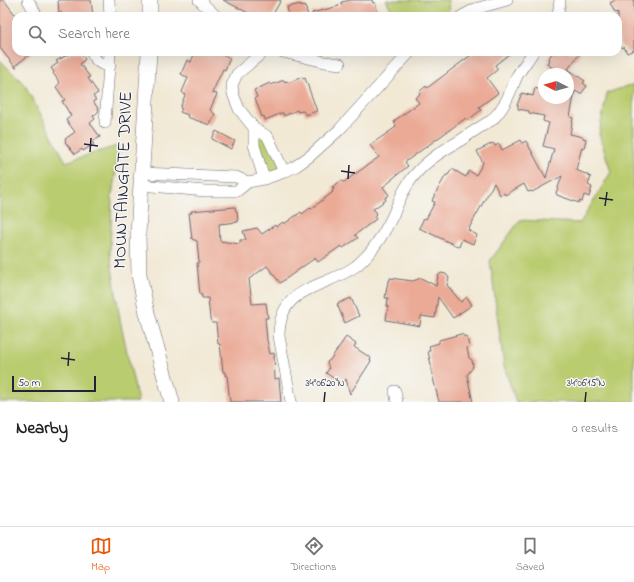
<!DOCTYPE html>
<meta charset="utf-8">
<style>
body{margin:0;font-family:"Indie Flower",sans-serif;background:#f2f2f2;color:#202124}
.compass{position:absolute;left:538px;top:68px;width:36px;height:36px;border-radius:50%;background:#fff;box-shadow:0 4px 16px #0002;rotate:276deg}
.scale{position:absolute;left:12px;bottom:10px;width:84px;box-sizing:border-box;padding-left:4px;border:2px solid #22223b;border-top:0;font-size:11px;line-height:14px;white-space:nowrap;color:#22223b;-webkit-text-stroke:3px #f6f6f2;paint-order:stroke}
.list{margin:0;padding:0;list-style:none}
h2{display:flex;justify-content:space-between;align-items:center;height:52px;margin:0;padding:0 16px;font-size:17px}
h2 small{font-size:13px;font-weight:400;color:#757577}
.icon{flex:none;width:22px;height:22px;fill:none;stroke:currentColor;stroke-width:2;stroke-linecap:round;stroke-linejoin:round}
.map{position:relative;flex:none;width:634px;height:402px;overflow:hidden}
.search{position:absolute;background:#fff;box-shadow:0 4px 16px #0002;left:12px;right:12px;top:12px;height:44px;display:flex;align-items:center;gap:10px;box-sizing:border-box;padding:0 14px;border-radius:12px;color:#757577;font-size:15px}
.sheet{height:124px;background:#fff}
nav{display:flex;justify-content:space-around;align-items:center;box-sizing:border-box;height:56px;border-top:1px solid #e0e0e0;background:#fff;font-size:11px;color:#757577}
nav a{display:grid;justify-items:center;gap:2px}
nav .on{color:#ea580c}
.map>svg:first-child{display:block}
.green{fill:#bacc6f;stroke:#6e7755}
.building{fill:#ebaa96}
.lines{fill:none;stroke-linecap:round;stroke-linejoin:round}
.street-casing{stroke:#6b6871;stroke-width:12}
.secondary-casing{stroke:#6b6871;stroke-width:16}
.street{stroke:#fff;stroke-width:11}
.secondary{stroke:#fff;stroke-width:15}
.ticks{fill:none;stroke:#22223b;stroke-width:1.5}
.labels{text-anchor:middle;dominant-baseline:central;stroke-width:3;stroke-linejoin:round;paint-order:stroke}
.street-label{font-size:18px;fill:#22223b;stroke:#f6f6f2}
.ticks-label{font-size:10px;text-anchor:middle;fill:#22223b;stroke:#f6f6f2;stroke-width:3;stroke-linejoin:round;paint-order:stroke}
</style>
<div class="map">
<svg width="634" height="402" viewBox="0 0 634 402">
<rect width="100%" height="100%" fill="#f6f6f2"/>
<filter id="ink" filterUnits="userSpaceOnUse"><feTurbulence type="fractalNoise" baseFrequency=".025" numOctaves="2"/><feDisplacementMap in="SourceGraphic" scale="8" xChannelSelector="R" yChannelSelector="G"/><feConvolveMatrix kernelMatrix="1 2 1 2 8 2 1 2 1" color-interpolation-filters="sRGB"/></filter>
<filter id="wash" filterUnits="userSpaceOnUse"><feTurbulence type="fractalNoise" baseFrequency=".012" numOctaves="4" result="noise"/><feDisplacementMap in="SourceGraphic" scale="16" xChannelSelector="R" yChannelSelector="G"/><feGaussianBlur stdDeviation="0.9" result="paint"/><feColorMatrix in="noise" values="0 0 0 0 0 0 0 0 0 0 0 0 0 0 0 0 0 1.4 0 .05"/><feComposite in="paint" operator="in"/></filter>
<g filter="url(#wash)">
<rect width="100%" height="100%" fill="#f2e9d5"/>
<!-- green -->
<path class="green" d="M386,0H448L449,16H395Z
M0,60L25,85L66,162L120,145L112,195L110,254L120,320L138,402H0Z
M634,84V402H516L504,366L490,261L520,220L580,223L611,172L599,134L607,93Z
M254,128L268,137L284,172L264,179Z"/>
<g id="blocks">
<!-- building -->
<path class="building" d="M0,0H4L16,16V52H33L16,65V68L0,48Z
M58,0H91L93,16L62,15V13H59Z
M223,0H281L272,16H254Z
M351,0H372L373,3H375L379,16H312V13L339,6L338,5L342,4L341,2Z
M616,0H634V50L627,53L624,47L622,48L618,37V12L615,13L610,3Z
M301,4V6L305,5L308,16H289L287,7Z
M73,52H80L85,59L80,64L90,77L88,78L98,93L93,96L96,100L93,101L99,110L98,112L93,116L95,119L90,123L100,137L92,142L94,144L83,151L82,149L75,154L65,142L66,141L65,139L75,132L66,120L71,116L62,101L65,100L56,87L60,83L53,73L54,72L51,68L58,63L56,61Z
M195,52H215L230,58L225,70L223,69L212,93L217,94L210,110L215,114L210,125L187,117L188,115L180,112L182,109L180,108L185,95L182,92L188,78L181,74L187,60L191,62Z
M475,52H512L495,65L497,68V70L487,78L498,93L479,107L481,110L468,120L466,118L405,162L408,166L392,179V180L383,187L389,195L385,198L386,200L373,209L377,213L374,216L376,219L355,235L358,238L343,248L341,246L318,262L315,258L280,283L267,266L249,279L252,304L266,303L268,318H265L267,340L270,354L274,353L275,379L279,378L281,402H230L227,375L225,376V372H223L220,344H218L216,323H212L210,319L208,298H202V295H200L197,263L199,262L197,241L192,239L189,213H192L191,211L235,207L236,211H237L238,222L219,224L220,241L240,244V240H246L243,231L257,228L262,234L275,225L276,227L283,222L284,224L301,212L302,214L310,208L311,209L333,192L332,191L334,189L332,187L341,181L344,182L379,157L370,145L396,127L394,121L419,103L415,98L420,94L419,92L426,86L427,88Z
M553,52H581L568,69L585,81L583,83L587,86L581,94L575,91L570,117L573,118L570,134L583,137V138L586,139L584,148L582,147L576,170L588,175V176L591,177L588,185L592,187L589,197L584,195L582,202L579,201V203L557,195L556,193L562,176L532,192L531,191L528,192L524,184L505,195L504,193L500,195L494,183L468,230L477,235L473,244L462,239L459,247L419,228L424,218L426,219L435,202L432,201L434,196L446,175H448L452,169L466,177L469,171L476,175L483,163L477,151L493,143L495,146L499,144L502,150L521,140L522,143L526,141L546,178L554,149L543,146L549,123L543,121L544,116L529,113V111L518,109V105H517L522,93L533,96L535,88L544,91V98H568V74H561L547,64L549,60L548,59Z
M302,77L303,79L305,78L317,111L306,115L303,111L298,112L297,110L284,116L283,113H282L265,120L264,116L262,117L255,98L257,97L254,90L270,83L271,85L284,80V82L287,81L288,83Z
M216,131L235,141L231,149L212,139Z
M441,273L446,274L449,278L447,285L461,302L467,297L472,305L453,318L438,297L435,318L421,316L420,326L386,320L388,306H387L388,298H385L388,281H390V278L413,281L421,278L436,286L438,276Z
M351,298L359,316L345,323L337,304Z
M461,334L467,338L469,346L467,348L469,358L472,360L473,367L467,375L473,402H439L431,370V365L428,351H430L429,346L439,343V340Z
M346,337L356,344L354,347L371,358L370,360L371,361L350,394L346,379L342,384L326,373L329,369L327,362L330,360Z"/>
</g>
</g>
<g filter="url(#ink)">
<use href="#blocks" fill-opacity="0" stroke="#6b6871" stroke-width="1"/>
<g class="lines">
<!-- street casing -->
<g class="street-casing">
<path id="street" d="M28,0L37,16
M109,0L110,16
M199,0L216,16
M462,16L475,9L507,0
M558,16L560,0
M92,52C95,61 100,65 110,66
M263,52L237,74L232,85L233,94L239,109L254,128L268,137L284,172
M283,52L325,62L340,64
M105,123L110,52
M254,128V145L264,179
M142,173L236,177L248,182
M141,185L205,191H237L248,182L264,179L284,172L296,166L310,156L339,130L379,86L410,52
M395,391L397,402
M291,402L279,336C279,285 324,289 356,266C373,252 384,234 393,215C398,204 401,194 408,184C421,164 440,152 461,140C471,133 481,126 492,120C505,107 510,93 517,76C522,68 528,60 533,52"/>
</g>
<!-- secondary casing -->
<g class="secondary-casing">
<path id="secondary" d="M150,16V0
M149,52L138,234L139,275L147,313L172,402"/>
</g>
<!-- street -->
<use href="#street" class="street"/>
<!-- secondary -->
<use href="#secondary" class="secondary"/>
</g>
</g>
<!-- ticks -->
<path class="ticks" d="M84,144L98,146M90,152L91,138M341,171L355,173M348,179L349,165M599,198L613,200M605,206L607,192M61,358L75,360M68,366L69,352M324,402L325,392M585,402L586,392"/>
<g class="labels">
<!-- street labels -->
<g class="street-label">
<text transform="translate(124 180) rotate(-88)">MOUNTAINGATE DRIVE</text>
</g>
</g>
<g class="ticks-label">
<text x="325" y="386">34°06'20"N</text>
<text x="586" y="386">34°06'15"N</text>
</g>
</svg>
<svg class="compass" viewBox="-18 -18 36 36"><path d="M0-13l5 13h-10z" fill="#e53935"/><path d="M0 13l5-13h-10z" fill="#757577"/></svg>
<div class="scale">50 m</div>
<div class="search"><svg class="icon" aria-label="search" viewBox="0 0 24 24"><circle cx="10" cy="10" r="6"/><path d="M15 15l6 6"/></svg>Search here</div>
</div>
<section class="sheet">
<h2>Nearby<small>0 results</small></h2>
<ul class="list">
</ul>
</section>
<nav>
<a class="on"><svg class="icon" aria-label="map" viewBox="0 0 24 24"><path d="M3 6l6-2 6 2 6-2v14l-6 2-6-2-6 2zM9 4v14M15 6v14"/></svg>Map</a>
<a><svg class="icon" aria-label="directions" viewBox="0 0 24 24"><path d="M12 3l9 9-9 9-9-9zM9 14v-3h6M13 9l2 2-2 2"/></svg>Directions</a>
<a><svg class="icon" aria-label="saved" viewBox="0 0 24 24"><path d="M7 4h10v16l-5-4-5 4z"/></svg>Saved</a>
</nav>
